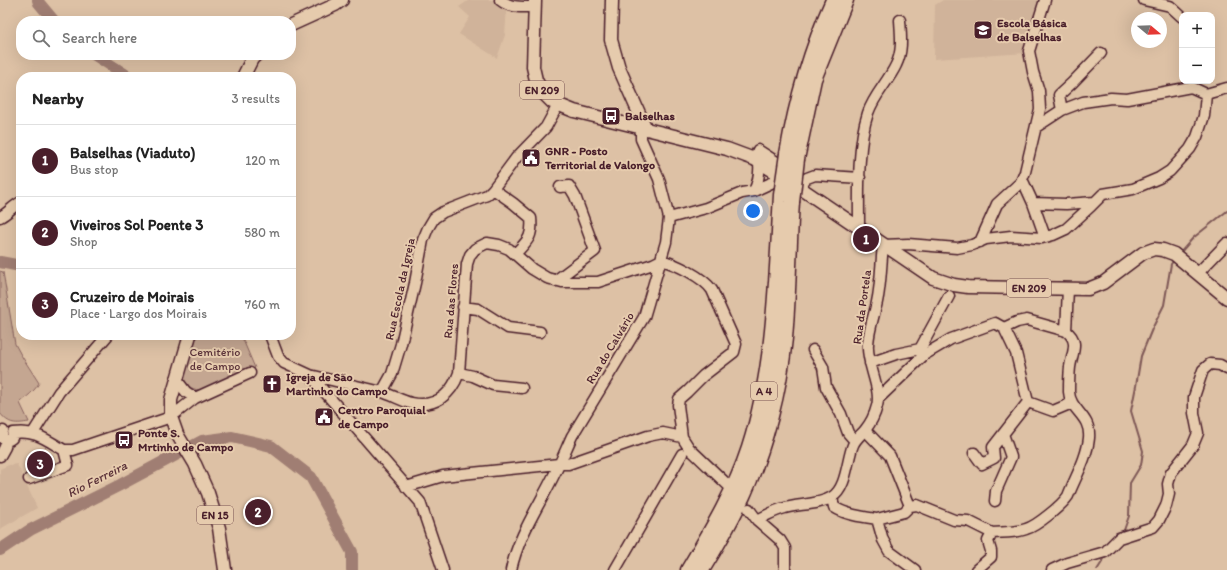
<!DOCTYPE html>
<meta charset="utf-8">
<style>
body{margin:0;font-family:Itim,sans-serif;background:#f6f6f6;color:#222}
.controls{position:absolute;right:12px;top:12px;display:grid;overflow:hidden;border-radius:8px;box-shadow:0 4px 16px #0002}
.controls button{width:36px;height:36px;display:grid;place-items:center;padding:0;border:0;border-bottom:1px solid #e0e0e0;background:#fff;color:#222;font:20px sans-serif}
.compass{position:absolute;left:1131px;top:12px;width:36px;height:36px;border-radius:50%;background:#fff;box-shadow:0 4px 16px #0002;rotate:109deg}
.you{position:absolute;left:753px;top:211px;width:14px;height:14px;margin:-10px;border:3px solid #fff;border-radius:50%;background:#1a73e8;box-shadow:0 0 0 6px #1a73e833}
.badge{display:grid;place-items:center;width:26px;height:26px;border-radius:50%;background:#4a1f2b;color:#fff;font-size:13px;font-weight:700}
.pin{position:absolute;translate:-50% -50%;border:2px solid #fff;box-shadow:0 1px 4px #0006}
.list{margin:0;padding:0;list-style:none}
h2{display:flex;justify-content:space-between;align-items:center;height:52px;margin:0;padding:0 16px;font-size:17px}
h2 small{font-size:13px;font-weight:400;color:#767676}
.list li{display:grid;grid-template-columns:26px 1fr auto;gap:12px;align-items:center;box-sizing:border-box;height:72px;padding:0 16px;border-top:1px solid #e0e0e0}
.list b{display:block;font-size:15px;white-space:nowrap}
.list p{margin:0;font-size:13px;white-space:nowrap;color:#767676}
.list em{font-size:13px;font-style:normal;color:#767676}
.icon{flex:none;width:22px;height:22px;fill:none;stroke:currentColor;stroke-width:2;stroke-linecap:round;stroke-linejoin:round}
.map{position:relative;flex:none;width:1227px;height:570px;overflow:hidden}
.search{position:absolute;background:#fff;box-shadow:0 4px 16px #0002;left:16px;top:16px;width:280px;height:44px;display:flex;align-items:center;gap:10px;box-sizing:border-box;padding:0 14px;border-radius:16px;color:#767676;font-size:15px}
.panel{position:absolute;background:#fff;box-shadow:0 4px 16px #0002;left:16px;top:72px;width:280px;height:268px;border-radius:16px}
.map>svg:first-child{display:block}
.built{fill:#d0b39a}
.green{fill:#c4a691;stroke:#87625e}
.lines{fill:none;stroke-linecap:round;stroke-linejoin:round}
.stream{stroke:#7e5856;stroke-width:2}
.river{stroke:#a07e73;stroke-width:12}
.minor-casing{stroke:#4a1f2b;stroke-width:13}
.major-casing{stroke:#4a1f2b;stroke-width:15}
.highway-casing{stroke:#4a1f2b;stroke-width:17}
.minor{stroke:#e6cbad;stroke-width:10}
.major{stroke:#e6cbad;stroke-width:12}
.highway{stroke:#e6cbad;stroke-width:14}
.highway-bridge-casing{stroke:#4a1f2b;stroke-width:17;stroke-linecap:butt}
.highway-bridge{stroke:#e6cbad;stroke-width:14}
.labels{text-anchor:middle;dominant-baseline:central;stroke-width:4;stroke-linejoin:round;paint-order:stroke}
.shield{fill:#e6cbad;stroke:#795352;stroke-width:1}
.shield-label{font-size:11px;font-weight:bold;fill:#4a1f2b}
.poi-label{font-size:12px;font-weight:bold;fill:#4a1f2b;stroke:#e6cbad;text-anchor:start}
.street-label{font-size:12px;fill:#4a1f2b;stroke:#e6cbad}
.park-label{font-size:12px;fill:#5c333a;stroke:#e6cbad}
.water-label{font-size:13px;font-style:italic;fill:#5b3239;stroke:#e6cbad}
</style>
<div class="map">
<svg width="1227" height="570" viewBox="0 0 1227 570">
<rect width="100%" height="100%" fill="#ddc1a5"/>
<filter id="ink" filterUnits="userSpaceOnUse"><feTurbulence type="fractalNoise" baseFrequency=".025" numOctaves="2"/><feDisplacementMap in="SourceGraphic" scale="8" xChannelSelector="R" yChannelSelector="G"/><feConvolveMatrix kernelMatrix="1 2 1 2 8 2 1 2 1" color-interpolation-filters="sRGB"/></filter>
<g filter="url(#ink)">
<!-- built -->
<path class="built" d="M469,0H497L507,7L505,35L497,58L459,34L470,17L459,7Z
M943,0H1041L1025,53L934,59L935,5Z
M17,464L37,508L0,529V469L9,465Z"/>
<!-- green -->
<path class="green" d="M0,271L3,272L15,344L21,355L39,383C34,392 27,396 20,403L29,422C16,424 9,425 0,413Z
M197,335H241L255,368L203,390C194,390 187,388 184,378Z"/>
<g class="lines">
<!-- stream -->
<path class="stream" d="M1180,253L1193,238L1227,211
M1123,533L1129,516L1130,483L1141,465L1143,451L1131,411L1136,386L1141,356L1152,329L1164,305L1171,264L1175,259
M1097,570L1106,556"/>
<!-- river -->
<path class="river" d="M38,0L39,3L54,21
M95,55L129,77
M0,262L21,266
M0,550L30,530L120,485L202,441L232,437L271,446L311,477L352,552V570"/>
<!-- minor casing -->
<g class="minor-casing">
<path id="minor" d="M500,0C510,8 522,7 535,7
M1144,0L1170,6L1182,17
M1206,94L1227,88
M1062,110L1059,95L1072,83L1101,53
M1036,127L1062,110L1083,102L1111,98L1127,99L1191,87L1206,94
M754,159L758,150L789,170
M1022,179L1033,203L1045,237
M798,186L807,178L815,175L860,178
M493,189L513,203L531,218C533,238 527,241 515,254
M754,191C759,181 760,173 759,162
M1033,203L1066,204L1095,202
M0,217C8,213 13,206 21,202
M669,218L706,208L742,193L754,191L771,183L775,178L777,172
M859,228C859,193 857,146 868,113C874,95 888,82 896,65C903,51 901,36 900,20
M980,242L997,204L1021,182L1025,172L1040,109L1039,91L1033,72L1029,51L1045,0
M661,260C676,264 703,277 712,290L736,344L734,352L703,376L687,392L679,399L678,405L682,437L689,448L729,486
M1198,273L1227,243
M555,281L595,251L575,196L569,186L560,187
M463,307L478,309L508,328L540,332
M270,335L278,356L284,363L310,375L382,392C392,395 402,401 411,403C435,408 451,395 459,373L467,264L470,255L475,249L487,243L499,245L509,249L532,269L547,278L562,282H598L653,264L661,260
M813,350L823,367L826,387L841,414L848,433L855,441
M870,363L896,354L920,349L949,296
M459,373L473,376L493,385L522,388
M310,375L420,502L443,570
M176,379L186,392L195,398
M382,392L392,374L401,344L415,283L423,240L428,228L434,218L443,212L487,195L493,189L516,158L546,127L558,105
M878,399L924,355L951,339L995,323L1004,328L1017,322L1027,320L1066,331L1068,289
M1028,402L1053,411L1072,403
M865,430L890,456L910,506L917,505L954,520L968,521L992,533
M3,431L1,437L6,441L9,440L12,438L13,433
M13,433C35,430 45,439 64,450L68,465L29,479
M33,433L59,392L108,335
M64,450H73L171,417L195,398L250,373
M974,453L982,464L994,458L993,447L1028,402L1016,353L1004,328
M0,456L5,447L6,441
M406,487L443,476L559,464H568L648,436L663,433L682,437
M832,497L834,507C846,515 863,517 877,519L883,540L889,551L915,570
M995,501L996,491L1011,457L1003,434
M749,509L757,520L780,540L785,548V570
M877,519L904,512L910,506
M757,520C766,516 775,510 785,508C799,504 819,505 832,497C847,488 847,459 853,445C856,438 861,435 865,430C870,424 875,414 877,406C882,389 866,363 868,344C869,329 874,316 877,302C881,285 881,263 883,245L908,244L957,248L972,245L986,239L1011,236L1042,238L1053,235L1066,229L1091,206L1103,194L1133,189L1159,178L1170,171L1190,149L1197,137L1204,116L1206,94
M992,533C1003,532 1016,533 1026,529C1037,526 1062,505 1068,496C1075,478 1087,458 1089,438C1091,415 1070,411 1069,392C1069,383 1069,376 1070,367C1072,353 1080,341 1066,331
M511,570C518,536 539,506 554,475C561,462 566,449 572,436L644,317L666,242L669,218L659,179L641,139V127
M615,570L682,454
M976,570L991,557V551L988,541L992,533
M1052,570L1067,563L1105,552L1119,538L1153,527L1159,520L1166,506L1169,494L1168,484L1171,473L1193,445L1198,433L1194,413V397L1203,370L1210,364L1220,365L1227,369"/>
</g>
<!-- major casing -->
<g class="major-casing">
<path id="major" d="M535,0L533,67L536,80L543,93L552,102L574,111L727,149L754,159L793,183L933,278L954,285L968,287L1088,289L1103,283L1143,253L1154,249L1163,250L1174,254L1227,298
M612,0L611,40L619,68L646,129
M291,25L335,5L342,0
M243,77L252,59L256,55
M190,335L171,400V417L177,434L195,464L208,493L219,528L225,570"/>
</g>
<!-- highway casing -->
<g class="highway-casing">
<path id="highway" d="M787,154C796,101 811,49 833,0
M797,159L814,79L846,0
M688,570C711,531 735,491 749,448C775,366 776,280 781,195
M702,570C717,546 731,521 743,496C765,448 780,390 785,338C789,293 789,247 792,202"/>
</g>
<!-- minor -->
<use href="#minor" class="minor"/>
<!-- major -->
<use href="#major" class="major"/>
<!-- highway -->
<use href="#highway" class="highway"/>
<!-- highway-bridge casing -->
<g class="highway-bridge-casing">
<path id="highway-bridge" d="M781,195L787,154
M792,202L797,159"/>
</g>
<!-- highway-bridge -->
<use href="#highway-bridge" class="highway-bridge"/>
</g>
</g>
<!-- icons -->
<defs>
<g id="school-square" transform="scale(1)"><rect x="-9" y="-9" width="18" height="18" rx="4" fill="#4a1f2b" stroke="#e6cbad"/><path d="M0-5L7-2L0 1L-7-2ZM-4 1L0 2.5L4 1V4Q0 6-4 4Z" fill="#fff"/></g>
<g id="bus-square" transform="scale(1)"><rect x="-9" y="-9" width="18" height="18" rx="4" fill="#4a1f2b" stroke="#e6cbad"/><path d="M-5-6H5V4H4V6H2V4H-2V6H-4V4H-5ZM-3.5-4V0h7V-4ZM-3.5 1.2v1.5H-2V1.2ZM2 1.2v1.5H3.5V1.2Z" fill="#fff"/></g>
<g id="civic-square" transform="scale(1)"><rect x="-9" y="-9" width="18" height="18" rx="4" fill="#4a1f2b" stroke="#e6cbad"/><path d="M-.6-6.5H3V-4.5H.6V-3L4-1V1h2V6H-6V1h2V-1L-.6-3ZM-1.2 2.5V6h2.4V2.5Z" fill="#fff"/></g>
<g id="church-square" transform="scale(1)"><rect x="-9" y="-9" width="18" height="18" rx="4" fill="#4a1f2b" stroke="#e6cbad"/><path d="M-1.2-6h2.4v3.5h3.3v2.4h-3.3V6h-2.4V-.1h-3.3v-2.4h3.3Z" fill="#fff"/></g>
</defs>
<g fill-rule="evenodd">
<use href="#school-square" x="983" y="30"/>
<use href="#bus-square" x="611" y="116"/>
<use href="#civic-square" x="531" y="158"/>
<use href="#church-square" x="272" y="384"/>
<use href="#civic-square" x="324" y="417"/>
<use href="#bus-square" x="124" y="440"/>
</g>
<g class="labels">
<!-- shield labels -->
<g class="shield">
<rect x="520" y="81" width="44" height="18" rx="3"/>
<rect x="1007" y="279" width="44" height="18" rx="3"/>
<rect x="751" y="382" width="26" height="18" rx="3"/>
<rect x="197" y="506" width="36" height="18" rx="3"/>
</g>
<g class="shield-label">
<text x="542" y="90">EN 209</text>
<text x="1029" y="288">EN 209</text>
<text x="764" y="391">A 4</text>
<text x="215" y="515">EN 15</text>
</g>
<!-- poi labels -->
<g class="poi-label">
<text x="997" y="23">Escola Básica<tspan x="997" dy="14">de Balselhas</tspan></text>
<text x="625" y="116">Balselhas</text>
<text x="545" y="151">GNR - Posto<tspan x="545" dy="14">Territorial de Valongo</tspan></text>
<text x="286" y="377">Igreja de São<tspan x="286" dy="14">Martinho do Campo</tspan></text>
<text x="338" y="410">Centro Paroquial<tspan x="338" dy="14">de Campo</tspan></text>
<text x="138" y="433">Ponte S.<tspan x="138" dy="14">Mrtinho de Campo</tspan></text>
</g>
<!-- street labels -->
<g class="street-label">
<text transform="translate(400 289) rotate(-78)">Rua Escola da Igreja</text>
<text transform="translate(451 301) rotate(-85)">Rua das Flores</text>
<text transform="translate(862 307) rotate(-82)">Rua da Portela</text>
<text transform="translate(610 348) rotate(-59)">Rua do Calvário</text>
</g>
<!-- park labels -->
<g class="park-label">
<text x="215" y="352">Cemitério<tspan x="215" dy="14">de Campo</tspan></text>
</g>
<!-- water labels -->
<g class="water-label">
<text transform="translate(97 479) rotate(-27)">Rio Ferreira</text>
</g>
</g>
</svg>
<div class="controls">
<button>+</button>
<button>−</button>
</div>
<svg class="compass" viewBox="-18 -18 36 36"><path d="M0-13l5 13h-10z" fill="#e53935"/><path d="M0 13l5-13h-10z" fill="#767676"/></svg>
<div class="you"></div>
<div class="pin badge" style="left:866px;top:239px">1</div>
<div class="pin badge" style="left:258px;top:512px">2</div>
<div class="pin badge" style="left:40px;top:464px">3</div>
<div class="search"><svg class="icon" aria-label="search" viewBox="0 0 24 24"><circle cx="10" cy="10" r="6"/><path d="M15 15l6 6"/></svg>Search here</div>
<section class="panel">
<h2>Nearby<small>3 results</small></h2>
<ul class="list">
<li><span class="badge">1</span><div><b>Balselhas (Viaduto)</b><p>Bus stop</p></div><em>120 m</em></li>
<li><span class="badge">2</span><div><b>Viveiros Sol Poente 3</b><p>Shop</p></div><em>580 m</em></li>
<li><span class="badge">3</span><div><b>Cruzeiro de Moirais</b><p>Place · Largo dos Moirais</p></div><em>760 m</em></li>
</ul>
</section>
</div>
